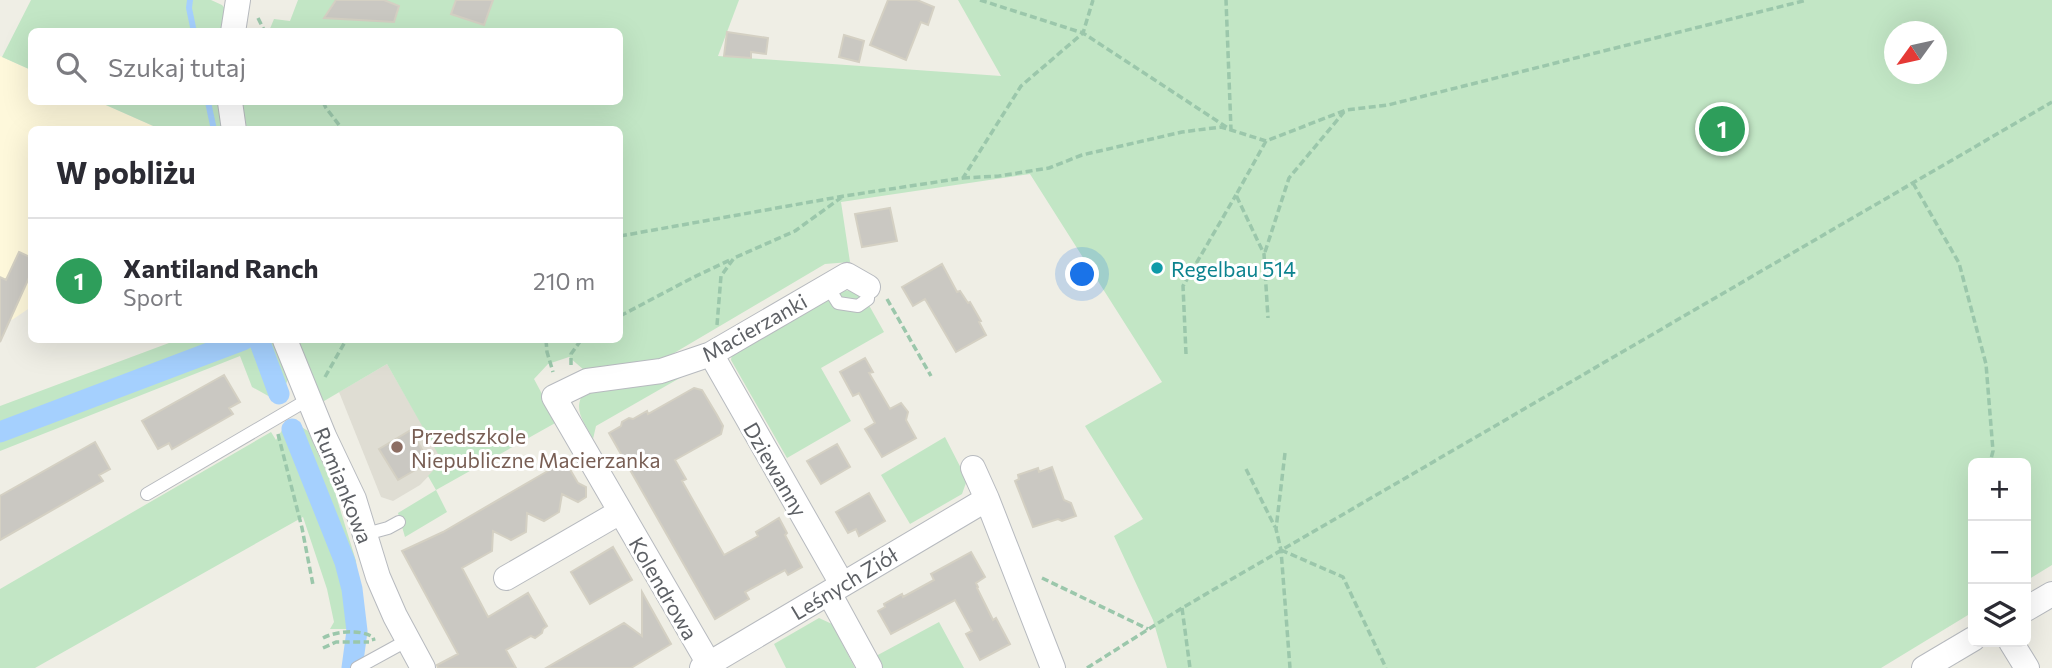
<!DOCTYPE html>
<html lang="pl">
<meta charset="utf-8">
<style>
body{margin:0;font-family:Commissioner,sans-serif;background:#f2f2f3;color:#2b2b33}
.controls{position:absolute;right:21px;bottom:21px;display:grid;overflow:hidden;border-radius:10px;box-shadow:0 7px 28px #0002}
.controls button{width:63px;height:63px;display:grid;place-items:center;padding:0;border:0;border-bottom:2px solid #e1e1e2;background:#fff;color:#2b2b33;font:35px sans-serif}
.compass{position:absolute;left:1884px;top:21px;width:63px;height:63px;border-radius:50%;background:#fff;box-shadow:0 7px 28px #0002;rotate:237deg}
.you{position:absolute;left:1083px;top:275px;width:24px;height:24px;margin:-18px;border:5px solid #fff;border-radius:50%;background:#1a73e8;box-shadow:0 0 0 10px #1a73e833}
.badge{display:grid;place-items:center;width:46px;height:46px;border-radius:50%;background:#7c3aed;color:#fff;font-size:23px;font-weight:700}
.pin{position:absolute;translate:-50% -50%;border:4px solid #fff;box-shadow:0 2px 7px #0006}
.list{margin:0;padding:0;list-style:none}
h2{display:flex;justify-content:space-between;align-items:center;height:91px;margin:0;padding:0 28px;font-size:30px}
h2 small{font-size:23px;font-weight:400;color:#7c7c81}
.list li{display:grid;grid-template-columns:46px 1fr auto;gap:21px;align-items:center;box-sizing:border-box;height:126px;padding:0 28px;border-top:2px solid #e1e1e2}
.list b{display:block;font-size:26px;white-space:nowrap}
.list p{margin:0;font-size:23px;white-space:nowrap;color:#7c7c81}
.list em{font-size:23px;font-style:normal;color:#7c7c81}
.icon{flex:none;width:38px;height:38px;fill:none;stroke:currentColor;stroke-width:2;stroke-linecap:round;stroke-linejoin:round}
.map{position:relative;flex:none;width:2052px;height:668px;overflow:hidden}
.search{position:absolute;background:#fff;box-shadow:0 7px 28px #0002;left:28px;top:28px;width:595px;height:77px;display:flex;align-items:center;gap:18px;box-sizing:border-box;padding:0 24px;border-radius:10px;color:#7c7c81;font-size:26px}
.panel{position:absolute;background:#fff;box-shadow:0 7px 28px #0002;left:28px;top:126px;width:595px;height:217px;border-radius:10px}
.map>svg:first-child{display:block}
.commercial{fill:#fef8db}
.education{fill:#dfddd3}
.green{fill:#c2e6c5;fill-rule:evenodd}
.lines{fill:none;stroke-linecap:round;stroke-linejoin:round}
.stream{stroke:#a5d0fe;stroke-width:6}
.canal{stroke:#a5d0fe;stroke-width:21}
.building{fill:#cac8c2;stroke:#d4d0c3;stroke-width:2}
.service-casing{stroke:#b7babf;stroke-width:14}
.minor-casing{stroke:#b7babf;stroke-width:26}
.path{stroke:#9bc7ab;stroke-width:3.5;stroke-dasharray:7 3.5;stroke-linecap:butt}
.service{stroke:#fff;stroke-width:12}
.minor{stroke:#fff;stroke-width:24}
.culture-dot{fill:#0f9aa8;stroke:#fff;stroke-width:2.5}
.education-dot{fill:#8d6e63;stroke:#fff;stroke-width:2.5}
.labels{text-anchor:middle;dominant-baseline:central;stroke-width:6;stroke-linejoin:round;paint-order:stroke}
.culture-label{font-size:21px;fill:#0d838f;stroke:#fff;text-anchor:start}
.street-label{font-size:21px;fill:#5d6065;stroke:#fff}
.education-label{font-size:21px;fill:#785e54;stroke:#fff;text-anchor:start}
</style>
<div class="map">
<svg width="2052" height="668" viewBox="0 0 2052 668">
<rect width="100%" height="100%" fill="#efeee5"/>
<!-- commercial -->
<path class="commercial" d="M0,56L31,70L32,102H99L160,129L32,130L31,307L12,320L0,314Z"/>
<!-- education -->
<path class="education" d="M387,364L443,461L420,485L393,501L381,497L339,392Z"/>
<!-- green -->
<path class="green" d="M31,0H211L222,5L230,14L228,31L32,32L31,70L2,57Z
M298,0H739L718,56L1001,76L958,0H2052V565L2026,581V463H1973V612L1881,668H1167L1153,620L1114,536L1143,519L1085,426L1162,382L1030,174L841,202L850,262L825,264L664,359L584,370L569,357L548,364L534,379L557,422L436,490L447,512L405,537L398,513L436,490L428,476L442,461L387,364L319,404L296,340H620V130L247,129L242,102H620V32L269,31L274,19L290,21ZM1895,32H1937V74H1895Z
M99,102H222L227,129H160Z
M832,290L861,291L884,332L821,368L851,421L787,458L731,360L733,346Z
M177,340H273L288,379L283,392L272,398L252,387L240,356L0,451V406Z
M685,375L596,426L593,439C583,420 570,407 588,388Z
M295,423L308,431L333,486L356,561L362,629H330L334,622L327,589L303,517L35,668H0V589L271,432L276,440L284,427Z
M945,437L967,480L962,494L910,524L881,475Z
M819,618L832,624L855,668H786L774,644Z
M939,622L964,668H883L876,656Z"/>
<g class="lines">
<!-- stream -->
<path class="stream" d="M190,0L189,8L194,32
M208,102L214,130"/>
<!-- canal -->
<path class="canal" d="M259,340L279,394
M292,429L345,562L352,589L357,631L352,668
M0,432L243,340"/>
</g>
<!-- building -->
<path class="building" d="M336,0H384L399,6L394,22L324,18Z
M456,0H493L484,25L451,14Z
M888,0H917L934,7L928,25L921,22L906,60L870,45Z
M727,32L768,38L766,54L751,52V58L724,56Z
M844,35L864,41L859,62L839,57Z
M890,208L897,241L862,247L855,214Z
M19,252L32,258V271L0,342V277L6,280Z
M942,264L957,292L960,291L968,303L970,302L981,321L979,322L986,335L956,352L925,299L913,306L902,287Z
M865,358L873,372L869,373L890,409L901,403L908,412L906,420L916,438L882,457L865,429L875,423L859,393L853,396L840,372Z
M224,375L240,402L229,408L233,414L172,449L169,443L158,449L142,421Z
M694,388L702,390L717,415L723,426L721,434L675,460L686,479L682,481L724,555L758,536L756,532L779,518L787,533L785,535L802,567L788,575L785,570L745,592L749,599L715,619L609,433L621,426L622,422L629,418L633,419L647,411L648,414Z
M411,430L429,462L398,480L379,449Z
M95,442L110,469L99,475L103,481L0,540V496Z
M837,444L850,467L821,484L807,461Z
M565,461L578,483L586,487V497L578,502L562,494L559,512L544,521L527,513L526,532L511,540L493,531L492,551L462,568L488,617L528,593L547,626L543,629L542,633L535,638L531,636L506,650L516,668H438L437,665L458,654L402,551L443,532Z
M1052,467L1064,500L1071,503L1076,516L1062,521L1058,519L1033,527L1015,481L1019,479L1018,475L1038,468L1039,472Z
M869,493L885,521L859,536L856,529L848,533L836,512Z
M613,547L632,580L590,604L571,572Z
M971,552L985,577L976,583L978,587L977,588L993,620L996,618L1010,644L980,660L966,634L972,631L955,600L891,634L878,611L885,607L884,604L902,594L903,597L934,580L931,574Z
M642,592L671,644L631,668H546L624,623L642,636Z"/>
<g class="lines">
<!-- service casing -->
<g class="service-casing">
<path id="service" d="M828,287L838,303L858,306L868,299V287
M147,494L309,399
M366,534L388,528L399,522
M357,668L408,640"/>
</g>
<!-- minor casing -->
<g class="minor-casing">
<path id="minor" d="M233,32L238,0
M230,102L234,130
M285,340L324,436L354,499L378,577L395,616L423,668
M711,354L842,584
M973,468L987,499L1053,668
M506,578L620,512
M829,593L870,668
M2026,609L2052,594
M2011,642L2027,668
M709,664L554,397L587,381L661,371L711,354L847,275L868,287
M702,668L987,499
M1924,668L1973,639"/>
</g>
<!-- path -->
<path class="path" d="M980,0L1083,33L1231,130L1266,141L1346,110L1388,105L1807,0
M258,18L265,32
M323,102L326,108L343,130
M1266,141L1236,195L1264,254L1268,318
M963,178L999,176L1049,168L1082,155L1182,132L1221,127L1231,130L1226,0
M1913,183L1959,263L1986,364L1993,451L1990,463
M620,236L844,196L963,178L1021,86L1083,33L1093,0
M1265,252L1289,178L1344,112
M887,299L931,376
M620,316L692,278L732,259
M717,325L721,276L734,258L795,231L842,197
M546,340L547,352L553,372
M1186,354L1183,286L1236,195
M571,365V354L581,340
M325,377L346,340
M278,434L302,528L313,585
M1285,453L1276,529L1281,550L1290,668
M1246,469L1275,527
M1281,550L1343,577L1386,668
M1042,578L1148,629
M1182,608L1190,668
M323,638C336,631 360,629 373,637L374,641
M323,648L336,642H369
M1087,668L1182,608L2052,102"/>
<!-- service -->
<use href="#service" class="service"/>
<!-- minor -->
<use href="#minor" class="minor"/>
</g>
<!-- markers -->
<circle class="culture-dot" cx="1157" cy="268" r="7"/>
<circle class="education-dot" cx="397" cy="447" r="7"/>
<g class="labels">
<!-- culture labels -->
<g class="culture-label">
<text x="1171" y="268">Regelbau 514</text>
</g>
<!-- street labels -->
<g class="street-label">
<text transform="translate(754 327) rotate(-29)">Macierzanki</text>
<text transform="translate(776 469) rotate(60)">Dziewanny</text>
<text transform="translate(344 485) rotate(68)">Rumiankowa</text>
<text transform="translate(844 583) rotate(-31)">Leśnych Ziół</text>
<text transform="translate(664 588) rotate(60)">Kolendrowa</text>
</g>
<!-- education labels -->
<g class="education-label">
<text x="411" y="435">Przedszkole<tspan x="411" dy="24">Niepubliczne Macierzanka</tspan></text>
</g>
</g>
</svg>
<div class="controls">
<button>+</button>
<button>−</button>
<button><svg class="icon" aria-label="layers" viewBox="0 0 24 24"><path d="M12 4l9 5-9 5-9-5zM3 14l9 5 9-5"/></svg></button>
</div>
<svg class="compass" viewBox="-18 -18 36 36"><path d="M0-13l5 13h-10z" fill="#e53935"/><path d="M0 13l5-13h-10z" fill="#7c7c81"/></svg>
<div class="you"></div>
<div class="pin badge" style="left:1722px;top:129px;background:#2e9e5b">1</div>
<div class="search"><svg class="icon" aria-label="search" viewBox="0 0 24 24"><circle cx="10" cy="10" r="6"/><path d="M15 15l6 6"/></svg>Szukaj tutaj</div>
<section class="panel">
<h2>W pobliżu<small></small></h2>
<ul class="list">
<li><span class="badge" style="background:#2e9e5b">1</span><div><b>Xantiland Ranch</b><p>Sport</p></div><em>210 m</em></li>
</ul>
</section>
</div>
